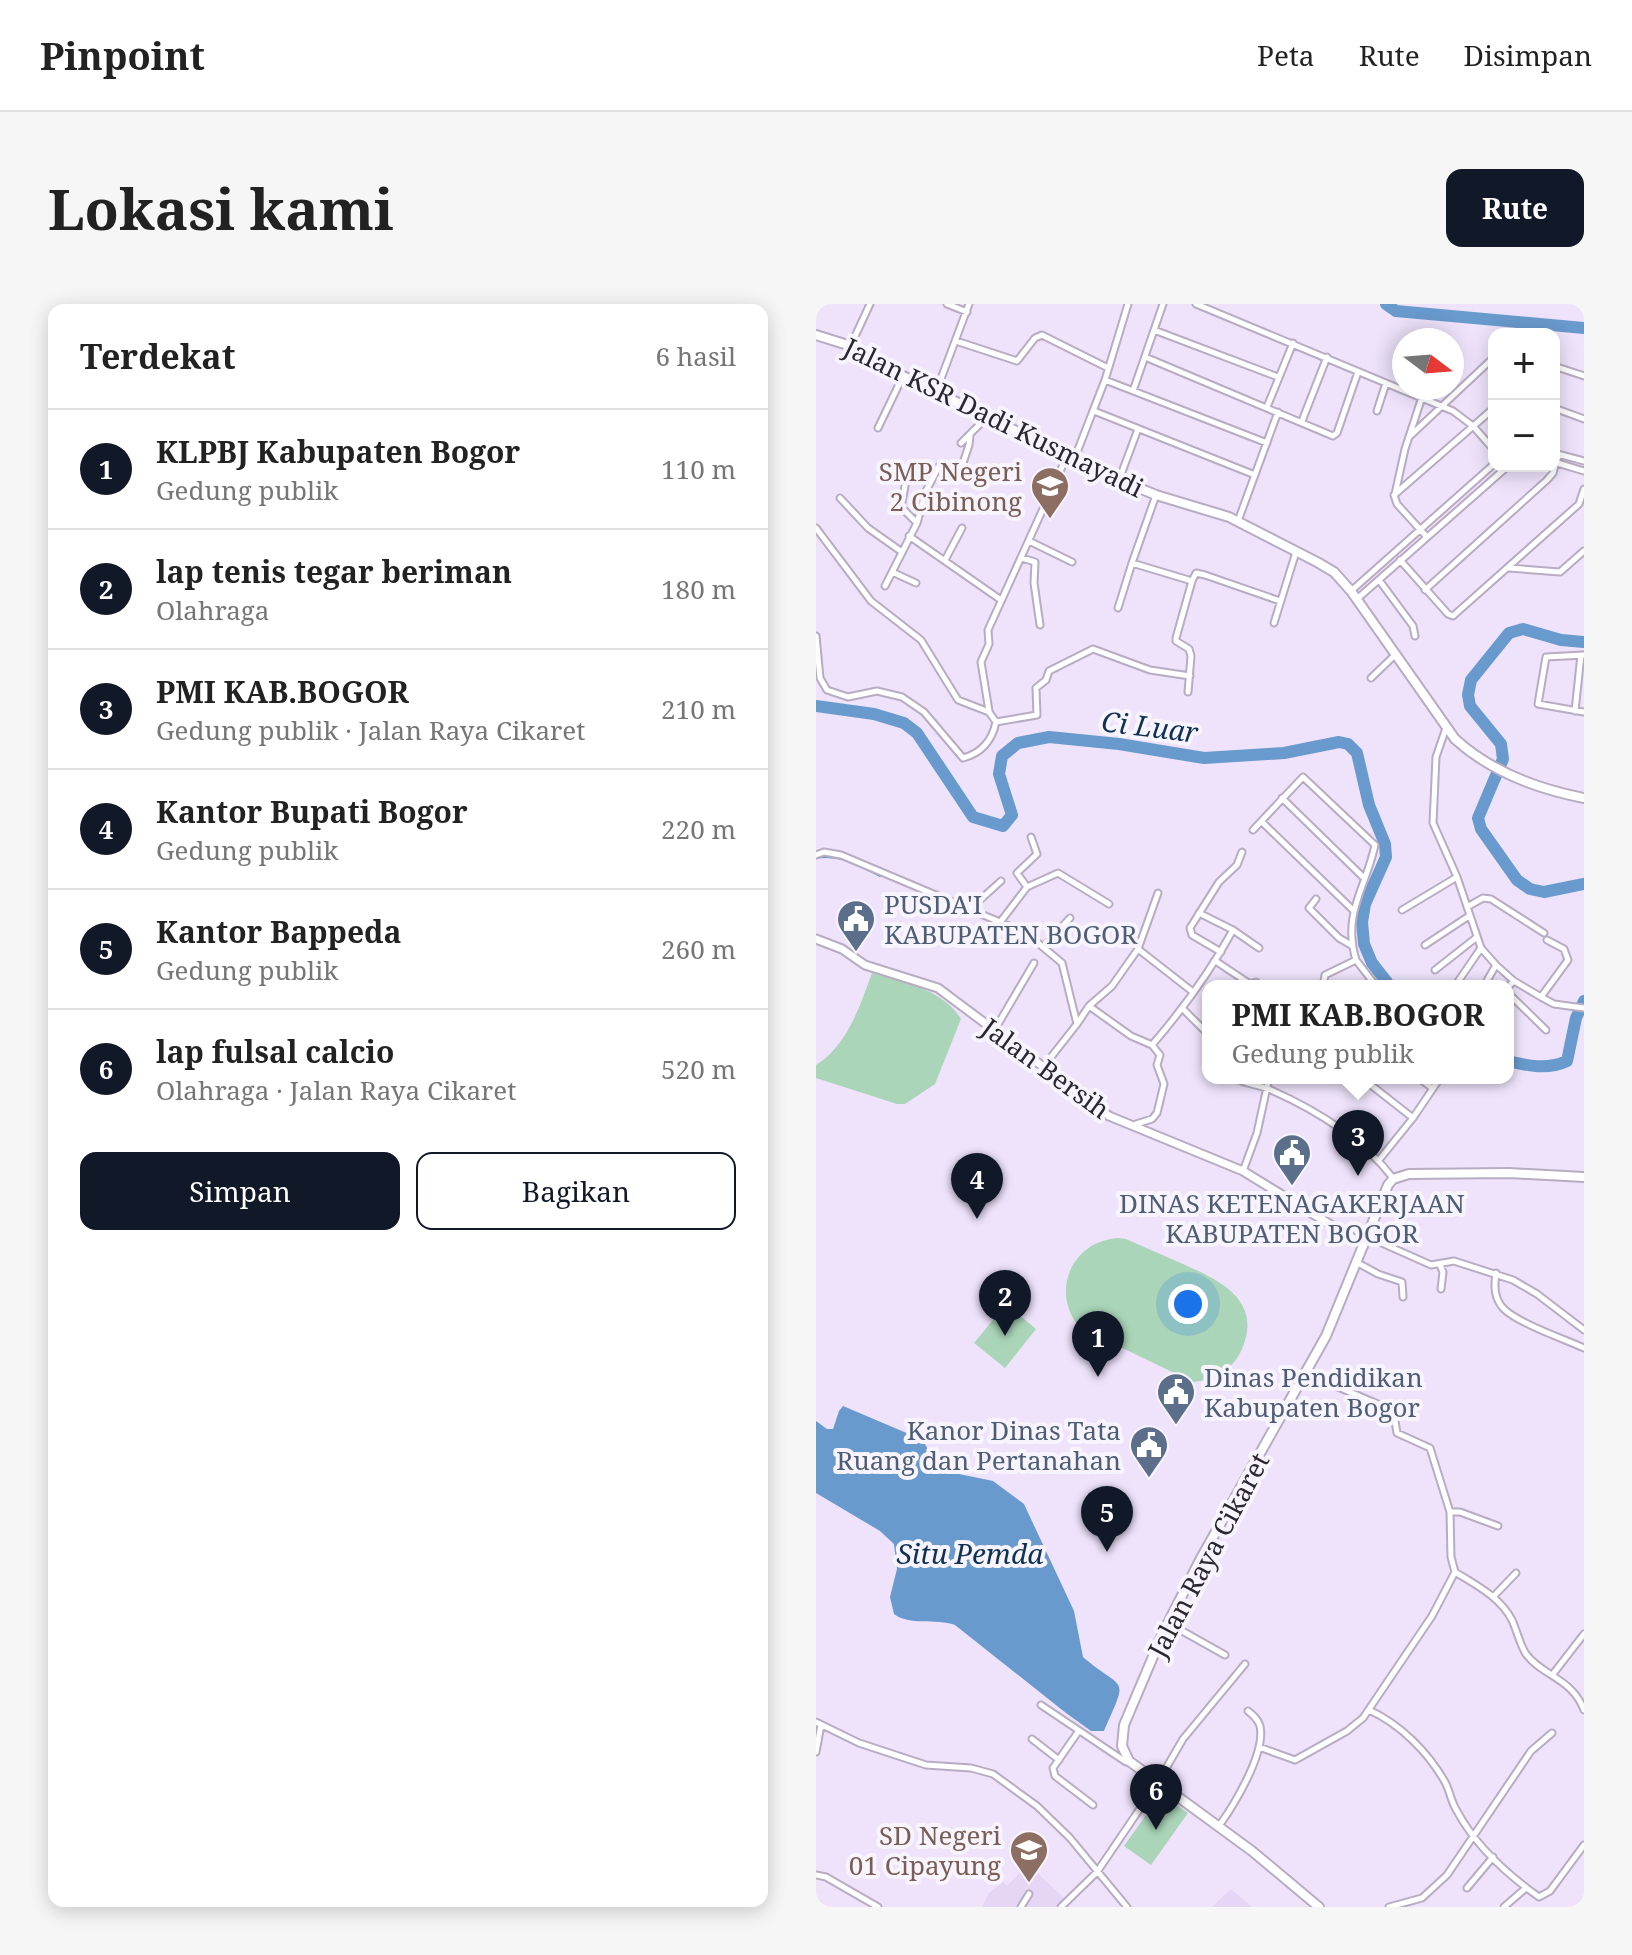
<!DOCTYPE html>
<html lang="id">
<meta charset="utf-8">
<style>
body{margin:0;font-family:"Noto Serif",serif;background:#f6f6f6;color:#222}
.controls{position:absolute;right:24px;top:24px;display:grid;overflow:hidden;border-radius:16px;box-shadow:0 4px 20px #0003}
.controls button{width:72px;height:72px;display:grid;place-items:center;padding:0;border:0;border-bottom:2px solid #e0e0e0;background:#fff;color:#222;font:40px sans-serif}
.compass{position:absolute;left:576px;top:24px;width:72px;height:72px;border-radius:50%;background:#fff;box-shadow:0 4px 20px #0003;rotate:106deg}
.you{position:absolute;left:372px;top:1000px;width:28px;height:28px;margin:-20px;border:6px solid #fff;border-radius:50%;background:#1a73e8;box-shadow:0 0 0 12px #1a73e833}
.badge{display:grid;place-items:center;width:52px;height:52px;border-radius:50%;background:#111827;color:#fff;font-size:26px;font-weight:700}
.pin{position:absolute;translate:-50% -66px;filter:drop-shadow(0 2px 4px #0008)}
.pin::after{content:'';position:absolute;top:42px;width:28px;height:24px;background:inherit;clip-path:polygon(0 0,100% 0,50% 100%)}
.popup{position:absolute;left:386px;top:676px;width:312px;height:104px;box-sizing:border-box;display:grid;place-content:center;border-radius:16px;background:#fff;filter:drop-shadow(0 2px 6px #0005);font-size:26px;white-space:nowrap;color:#767676}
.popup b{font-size:30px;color:#222}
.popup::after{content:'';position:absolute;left:50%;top:100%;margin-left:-16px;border:16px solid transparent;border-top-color:#fff}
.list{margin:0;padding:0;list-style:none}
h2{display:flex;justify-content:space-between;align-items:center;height:104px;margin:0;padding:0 32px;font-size:34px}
h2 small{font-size:26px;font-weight:400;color:#767676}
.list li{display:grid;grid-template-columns:52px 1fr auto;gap:24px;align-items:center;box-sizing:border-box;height:120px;padding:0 32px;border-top:2px solid #e0e0e0}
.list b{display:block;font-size:30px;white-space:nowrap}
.list p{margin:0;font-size:26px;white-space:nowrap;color:#767676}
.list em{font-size:26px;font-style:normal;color:#767676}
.actions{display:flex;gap:16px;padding:24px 32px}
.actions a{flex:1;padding:18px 0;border:2px solid #111827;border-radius:16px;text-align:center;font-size:28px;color:#111827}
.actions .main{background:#111827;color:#fff}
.map{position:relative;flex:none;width:768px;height:1603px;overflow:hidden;border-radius:16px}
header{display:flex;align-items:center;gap:48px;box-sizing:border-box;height:112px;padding:0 40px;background:#fff;border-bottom:2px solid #e0e0e0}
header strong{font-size:38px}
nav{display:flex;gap:44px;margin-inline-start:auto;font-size:28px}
.intro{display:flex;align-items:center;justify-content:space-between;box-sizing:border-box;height:192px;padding:0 48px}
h1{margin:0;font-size:56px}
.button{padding:20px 36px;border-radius:16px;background:#111827;color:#fff;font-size:28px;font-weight:700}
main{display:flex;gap:48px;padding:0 48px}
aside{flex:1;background:#fff;border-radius:16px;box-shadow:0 4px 20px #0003}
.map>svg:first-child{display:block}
.built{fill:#e4d6f4}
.green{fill:#abd5b9}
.water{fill:#699acd}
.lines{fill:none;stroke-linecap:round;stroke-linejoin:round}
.stream{stroke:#699acd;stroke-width:2}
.river{stroke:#699acd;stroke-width:12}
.minor-casing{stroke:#b7acc2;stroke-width:9}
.tertiary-casing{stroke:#b7acc2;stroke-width:11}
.secondary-casing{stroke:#b7acc2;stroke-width:12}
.minor{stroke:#fff;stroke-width:5}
.tertiary{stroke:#fff;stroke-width:7}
.secondary{stroke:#fff;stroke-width:8}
.labels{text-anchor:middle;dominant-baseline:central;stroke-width:8;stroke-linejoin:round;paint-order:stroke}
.street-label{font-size:26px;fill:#2b2730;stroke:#f8f4fd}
.education-label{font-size:26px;fill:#785e54;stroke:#f8f4fd;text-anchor:end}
.service-label{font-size:26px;fill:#4e5e75;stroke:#f8f4fd;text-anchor:start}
.water-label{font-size:28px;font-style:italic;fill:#0f3254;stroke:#f8f4fd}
</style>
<header>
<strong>Pinpoint</strong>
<nav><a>Peta</a><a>Rute</a><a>Disimpan</a></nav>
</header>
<div class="intro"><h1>Lokasi kami</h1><a class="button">Rute</a></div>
<main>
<aside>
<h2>Terdekat<small>6 hasil</small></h2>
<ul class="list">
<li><span class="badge">1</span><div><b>KLPBJ Kabupaten Bogor</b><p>Gedung publik</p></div><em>110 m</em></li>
<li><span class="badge">2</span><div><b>lap tenis tegar beriman</b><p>Olahraga</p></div><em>180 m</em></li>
<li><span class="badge">3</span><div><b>PMI KAB.BOGOR</b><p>Gedung publik · Jalan Raya Cikaret</p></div><em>210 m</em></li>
<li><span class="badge">4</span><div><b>Kantor Bupati Bogor</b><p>Gedung publik</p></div><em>220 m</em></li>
<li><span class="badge">5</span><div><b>Kantor Bappeda</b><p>Gedung publik</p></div><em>260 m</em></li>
<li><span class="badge">6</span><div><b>lap fulsal calcio</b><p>Olahraga · Jalan Raya Cikaret</p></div><em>520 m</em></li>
</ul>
<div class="actions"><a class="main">Simpan</a><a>Bagikan</a></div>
</aside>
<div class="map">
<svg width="768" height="1603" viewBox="0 0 768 1603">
<rect width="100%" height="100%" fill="#eee3fb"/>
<!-- built -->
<path class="built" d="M212,1560L249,1595L241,1603H166L173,1589L187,1578L191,1582Z
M415,1585L436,1603H396Z"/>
<!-- green -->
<path class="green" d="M56,669C87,678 127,685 145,715L119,780L89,800H81L0,774V761C31,742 44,702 56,669Z
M302,934L310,935C329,943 348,952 367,960C403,976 447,996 426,1045C417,1066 398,1076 377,1078L263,1023C234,987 256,937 302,934Z
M190,1000L220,1025L189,1064L158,1039Z
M345,1490L372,1509L335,1561L308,1542Z"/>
<!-- water -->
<path class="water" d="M27,1102L100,1133L109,1140L117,1155L127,1163L143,1170L177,1177L208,1200L258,1307L267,1353C309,1389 313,1369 288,1427H275L250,1409L139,1321C120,1314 93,1322 78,1310L74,1293L81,1265L78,1240L64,1227L0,1189V1117L11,1125H17L23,1107Z"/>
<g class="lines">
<!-- stream -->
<path class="stream" d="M0,554C24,549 43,562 64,572"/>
<!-- river -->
<path class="river" d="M570,0L580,7L768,24
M768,338L745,336L707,325L693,329L655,376L652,391L654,402L685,440L687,455L662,514L665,525L701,576L714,585L728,588L768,580
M0,402L58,410L88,419L101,429L157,513L187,522L196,511L183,470L186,452L202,439L233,433L303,440L388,454L468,449L523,438L532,440L541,449L553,501L569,540L570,553L549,600L546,618L548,640L556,659L574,682
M692,757C712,762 732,766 751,757L760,714L768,697"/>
<!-- minor casing -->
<g class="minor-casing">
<path id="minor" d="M131,0L151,8
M380,0L637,107L657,122L678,146
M338,26L462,73
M140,37L201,57L219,34L226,31L292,64
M35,41L54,0
M329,53L517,132L521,129L542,68
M738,62L768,72
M289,76L451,139
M317,87L347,0
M120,88L153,0
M451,103L477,39
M738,104L768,115
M278,107L439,171
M561,107L570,79
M486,117L511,53
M62,124L87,72
M593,133L675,56
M145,139L171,113
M738,149L768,157
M258,156L289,76L312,0
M738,158L768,167
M145,165L153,141L154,132
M303,176L322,125
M90,177L85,203L101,219
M579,190L589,145L606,93
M578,191L678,104
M578,191L581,200L610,232
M24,194L52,224L86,248
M422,217L462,108
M0,224L55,297L105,336L142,396L173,408L180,418L221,411L220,384L230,376L233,367L277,345L334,366L374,372
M93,232L185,296
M213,237L256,258
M206,254L219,258L218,279L224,321
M129,256L146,224
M584,256L632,310L637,312L763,200L768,185
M316,259L340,191
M693,264L744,268L768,247
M76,268L100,279
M563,276L597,322L599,332
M69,282L101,219L110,187L123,162
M609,286L731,176L737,169L742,150
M535,287L678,160
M541,295L692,162
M302,304L316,259L376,277L380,269L389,271L464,297
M458,319L480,248
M0,332L4,374L11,386L32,393L61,387L86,393L108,408L147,454C166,449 176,437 180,418
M768,351L730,353L722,400L768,408
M555,374L580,350
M372,388L375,352L373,345L360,337V334L376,277
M173,407L165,358L173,340L172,326L251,152
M759,407L765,351
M630,424L620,453L617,519L641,573L665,644L680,661L698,677L725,693L738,700L768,704
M466,494L548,574
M446,518L537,606
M437,526L487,473L559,541C550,584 526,609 540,656
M0,551L8,548L25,551L210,629L246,659L261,720L228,762
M211,583L242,569L293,600
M342,589L322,645L377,688
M500,595L493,604L523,634L535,641
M651,603L667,594L675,595L728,629
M154,605L185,577
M586,606L641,573
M383,609L417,626L443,644
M185,617L211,583L201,569L221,550L215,533
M609,641L653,612
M228,642L254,614
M405,648L376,631L374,624L403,578L421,561L426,548
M401,658L434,680L440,678
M619,666L661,633
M512,682L508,677L509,671L540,656L560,682
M639,682L665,644
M668,682L680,661
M692,683L698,677
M692,689L730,726
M725,693L752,656L748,645L731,636
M273,702L315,732L336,741C367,705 394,668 417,626
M367,705L392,730
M261,720L273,702L296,682L322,645
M178,727L218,659
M419,774C430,780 443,781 455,786C500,806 546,834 577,874
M546,774L597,814
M603,774L616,784
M317,821L336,815L341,809L348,780L341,761L344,751L336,741
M563,856L597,814L624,774
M427,867L441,829L453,774
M550,932L615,961L638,957L697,976L721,990L768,1026
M540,958L562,970L586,978L587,993
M624,961L627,968L625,985
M680,969C678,982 678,995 688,1005C702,1019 748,1035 768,1044
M490,1069L573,1105L578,1111L581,1129L614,1144L634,1208L635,1253L639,1268
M634,1208H644L682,1222
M639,1268C660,1281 684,1293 696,1316C701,1327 704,1341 710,1350C726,1372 756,1374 768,1406
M677,1293L700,1269
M352,1319L409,1351
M737,1370L768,1330
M225,1401L310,1458L313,1457
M553,1406C584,1420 612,1448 629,1478C634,1487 635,1498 641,1507C659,1541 692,1571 723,1593L734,1587L768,1541
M0,1418L43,1439L110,1461L155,1464L177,1470L221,1502L254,1534L311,1603
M262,1428L237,1464L239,1472L277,1501
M216,1435L243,1456
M443,1443L479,1456L531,1427L547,1414L616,1312L639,1268
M0,1448L5,1421
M403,1522C418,1501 450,1449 444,1422C442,1415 437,1411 432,1407
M0,1571L10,1573L62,1603
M651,1584L677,1553
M205,1603L213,1590
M245,1603L281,1568L342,1478L367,1435L429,1360
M573,1603L606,1594L631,1571L715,1447L736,1429
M688,1603L710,1584"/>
</g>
<!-- tertiary casing -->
<g class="tertiary-casing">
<path id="tertiary" d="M0,635L26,645L49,661L122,684L293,812L427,867L546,940"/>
</g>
<!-- secondary casing -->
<g class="secondary-casing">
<path id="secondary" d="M0,31L35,42L87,72L284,168L340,191L413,213L501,258L518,268L535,287L639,435C674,467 722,485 768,494
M503,1603L436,1547L313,1457L306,1442L308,1421L347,1329L384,1256L510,1032L572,881L577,875L593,870L693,869L768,873"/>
</g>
<!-- minor -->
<use href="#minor" class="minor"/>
<!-- tertiary -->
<use href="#tertiary" class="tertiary"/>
<!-- secondary -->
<use href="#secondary" class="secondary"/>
</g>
<!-- icons -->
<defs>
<g id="school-pin" transform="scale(2)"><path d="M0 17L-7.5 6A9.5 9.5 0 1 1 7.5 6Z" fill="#8d6e63" stroke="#f8f4fd"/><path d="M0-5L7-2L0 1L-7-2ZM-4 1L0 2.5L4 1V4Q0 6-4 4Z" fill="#fff"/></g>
<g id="civic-pin" transform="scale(2)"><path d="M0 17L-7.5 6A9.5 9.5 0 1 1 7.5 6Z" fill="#5c6f8a" stroke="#f8f4fd"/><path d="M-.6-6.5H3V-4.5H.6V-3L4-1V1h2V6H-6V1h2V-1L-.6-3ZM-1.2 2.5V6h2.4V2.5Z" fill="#fff"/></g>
</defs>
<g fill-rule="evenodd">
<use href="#school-pin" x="234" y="182"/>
<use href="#civic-pin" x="40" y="615"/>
<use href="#civic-pin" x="476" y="849"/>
<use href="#civic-pin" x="360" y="1088"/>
<use href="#civic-pin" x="333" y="1141"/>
<use href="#school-pin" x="213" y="1546"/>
</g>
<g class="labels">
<!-- street labels -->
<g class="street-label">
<text transform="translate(178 113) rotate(26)">Jalan KSR Dadi Kusmayadi</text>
<text transform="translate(230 764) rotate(36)">Jalan Bersih</text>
<text transform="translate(392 1251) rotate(-62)">Jalan Raya Cikaret</text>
</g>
<!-- education labels -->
<g class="education-label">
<text x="206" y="167">SMP Negeri<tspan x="206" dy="30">2 Cibinong</tspan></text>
<text x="185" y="1531">SD Negeri<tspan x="185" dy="30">01 Cipayung</tspan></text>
</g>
<!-- service labels -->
<g class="service-label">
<text x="68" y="600">PUSDA'I<tspan x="68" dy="30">KABUPATEN BOGOR</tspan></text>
<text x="476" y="899" text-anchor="middle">DINAS KETENAGAKERJAAN<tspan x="476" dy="30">KABUPATEN BOGOR</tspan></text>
<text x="388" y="1073">Dinas Pendidikan<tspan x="388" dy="30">Kabupaten Bogor</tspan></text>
<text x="305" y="1126" text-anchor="end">Kanor Dinas Tata<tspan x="305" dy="30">Ruang dan Pertanahan</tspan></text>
</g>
<!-- water labels -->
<g class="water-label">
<text transform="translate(334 422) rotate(7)">Ci Luar</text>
<text x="154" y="1249">Situ Pemda</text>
</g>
</g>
</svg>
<div class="controls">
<button>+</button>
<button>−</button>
</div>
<svg class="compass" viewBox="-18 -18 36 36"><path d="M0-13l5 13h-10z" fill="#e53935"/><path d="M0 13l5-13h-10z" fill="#767676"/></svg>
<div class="you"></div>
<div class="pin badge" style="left:282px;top:1073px">1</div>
<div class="pin badge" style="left:189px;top:1032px">2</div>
<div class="pin badge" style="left:542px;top:872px">3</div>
<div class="popup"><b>PMI KAB.BOGOR</b>Gedung publik</div>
<div class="pin badge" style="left:161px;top:915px">4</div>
<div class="pin badge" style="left:291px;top:1248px">5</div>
<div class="pin badge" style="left:340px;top:1526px">6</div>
</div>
</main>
